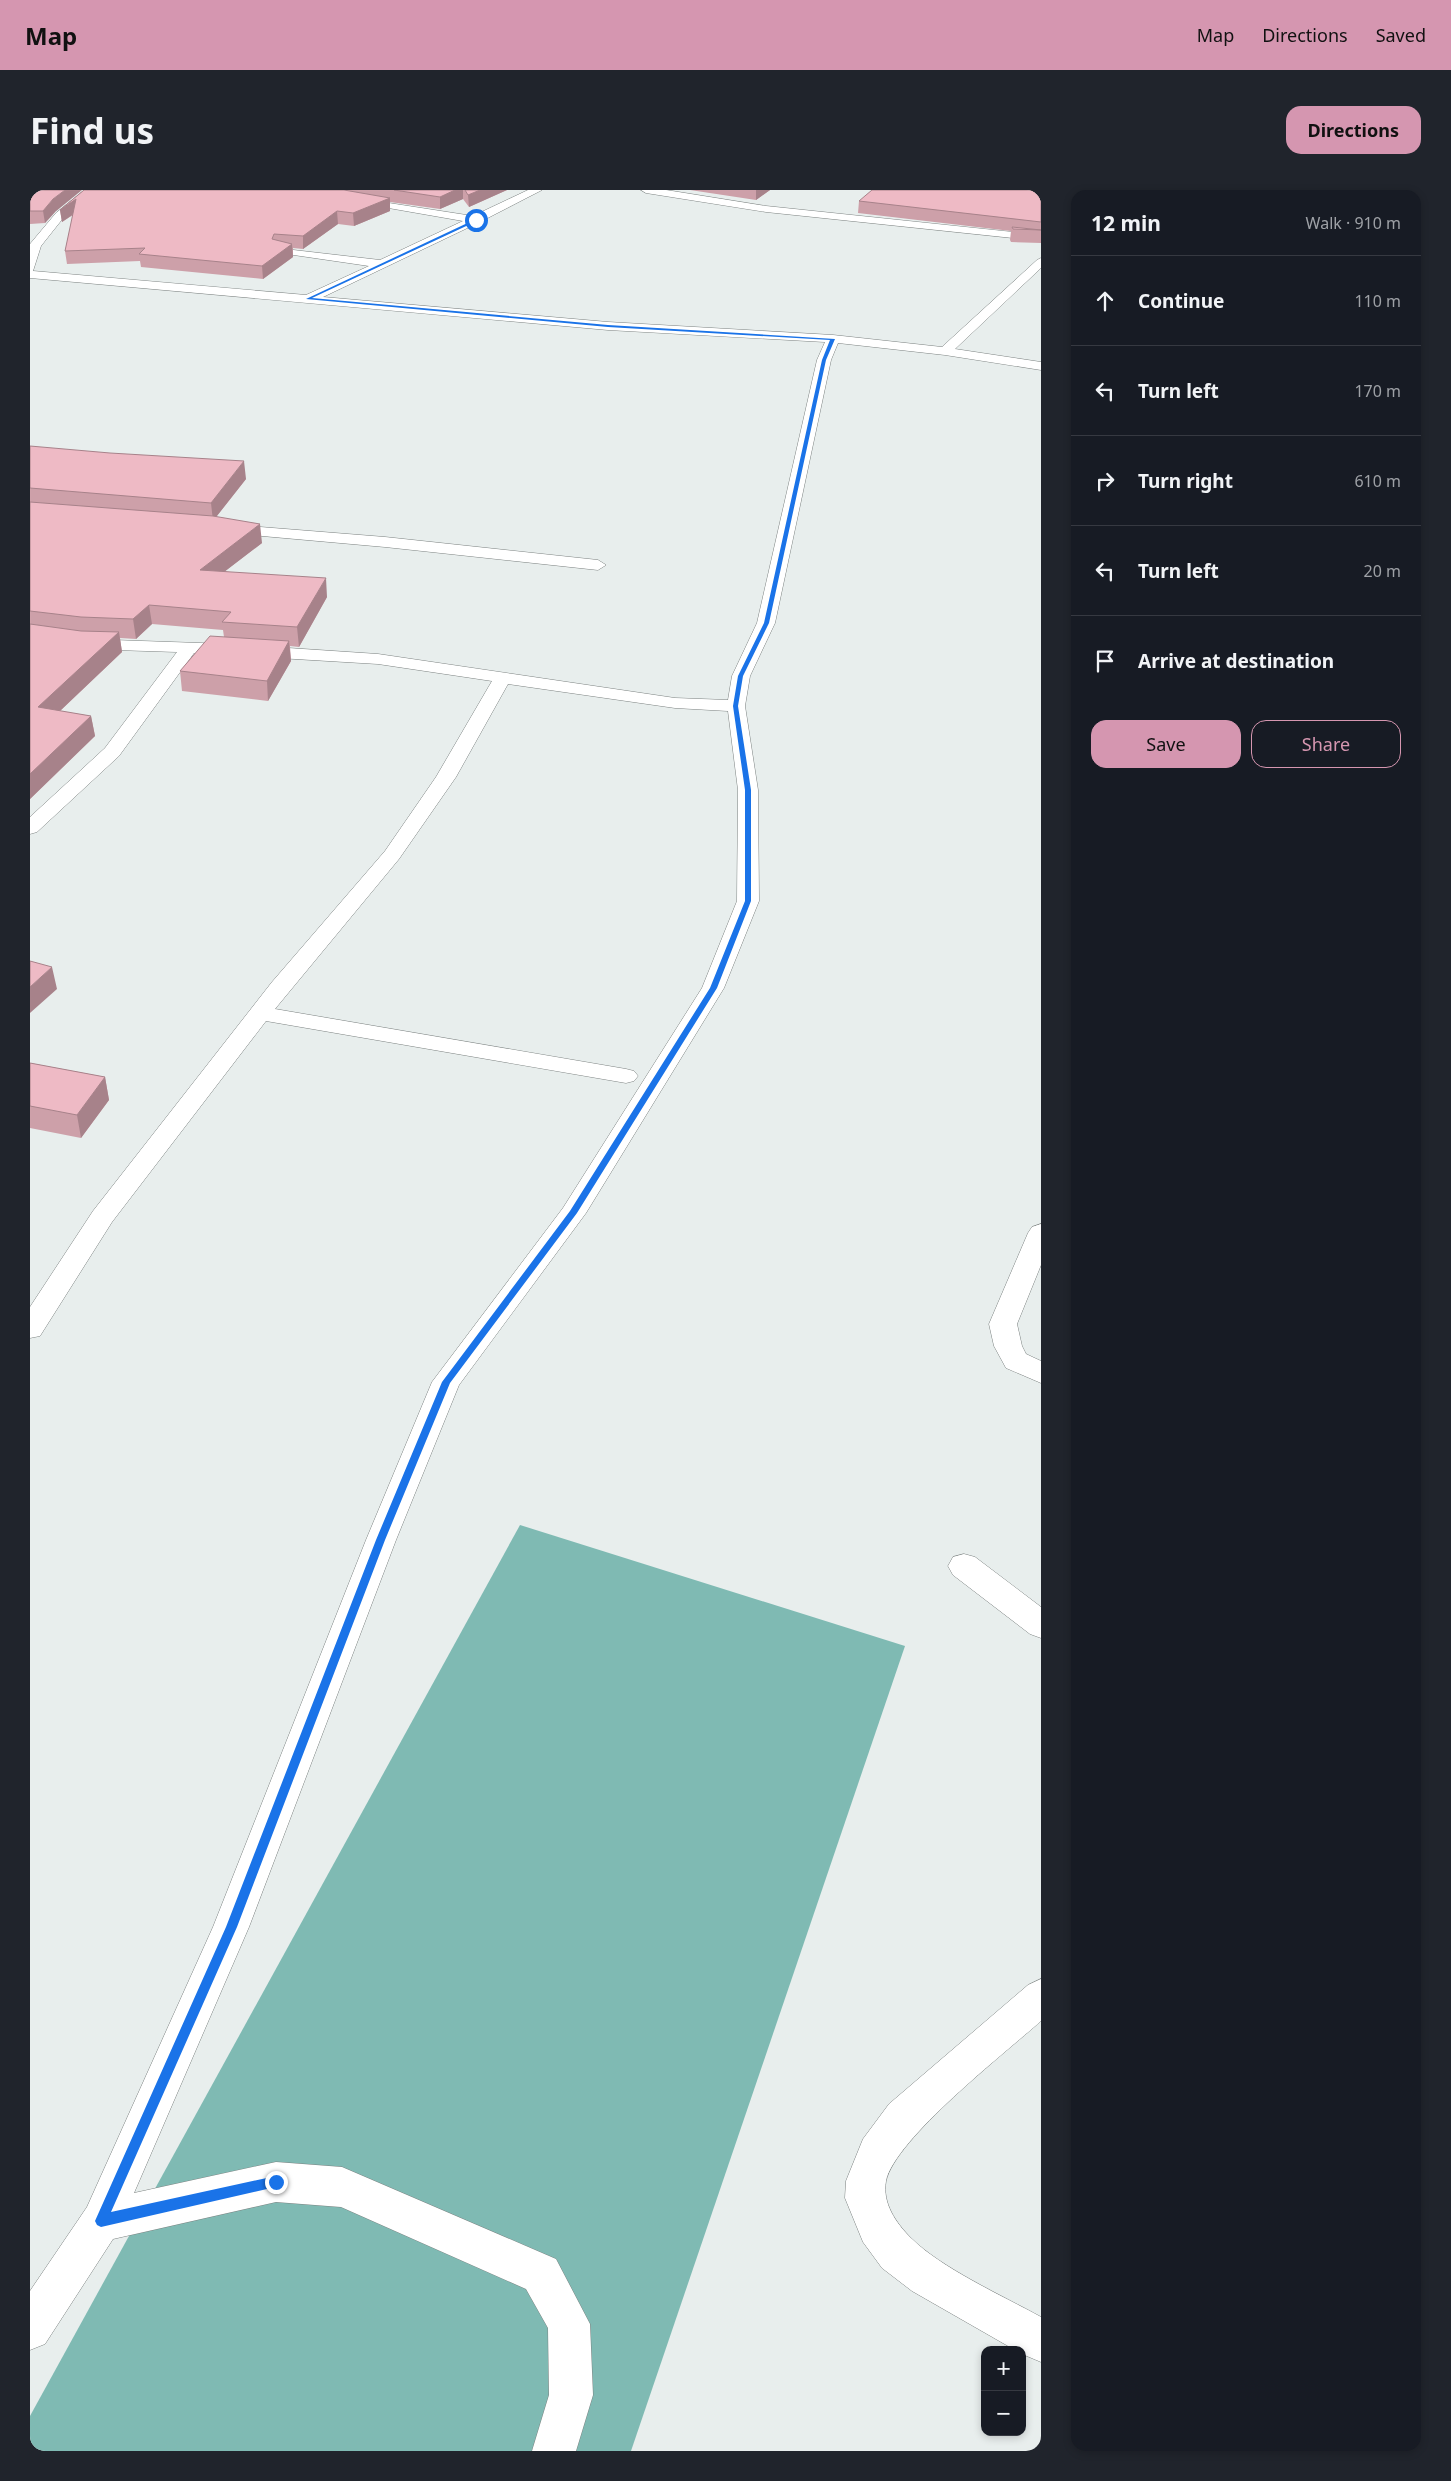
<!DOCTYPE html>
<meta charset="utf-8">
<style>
body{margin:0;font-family:"Noto Sans",sans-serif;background:#20242c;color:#f1f3f6}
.controls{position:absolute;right:15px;bottom:15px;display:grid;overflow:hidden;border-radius:10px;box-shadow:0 2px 8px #0003}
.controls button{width:45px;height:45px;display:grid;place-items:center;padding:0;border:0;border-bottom:1px solid #363941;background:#171b24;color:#f1f3f6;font:25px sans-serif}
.stop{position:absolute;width:15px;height:15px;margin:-11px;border:4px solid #1a73e8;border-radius:50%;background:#fff}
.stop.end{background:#1a73e8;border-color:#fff;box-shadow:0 1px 5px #0008}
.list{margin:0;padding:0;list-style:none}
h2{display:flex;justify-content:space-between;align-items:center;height:65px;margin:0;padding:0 20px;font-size:21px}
h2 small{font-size:16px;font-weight:400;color:#9ea1a6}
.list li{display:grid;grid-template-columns:32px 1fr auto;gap:15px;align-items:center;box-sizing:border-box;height:90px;padding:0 20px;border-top:1px solid #363941}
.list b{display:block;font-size:19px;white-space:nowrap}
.list em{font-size:16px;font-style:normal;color:#9ea1a6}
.actions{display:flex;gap:10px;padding:15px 20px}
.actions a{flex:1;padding:11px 0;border:1px solid #d596b0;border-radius:15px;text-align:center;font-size:18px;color:#d596b0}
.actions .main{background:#d596b0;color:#111}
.icon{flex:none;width:28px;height:28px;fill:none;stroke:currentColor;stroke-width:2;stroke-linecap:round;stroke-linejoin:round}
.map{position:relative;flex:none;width:1011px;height:2261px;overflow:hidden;border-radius:15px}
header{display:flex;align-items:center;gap:30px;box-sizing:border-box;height:70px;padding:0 25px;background:#d596b0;color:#111}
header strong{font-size:24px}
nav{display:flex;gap:28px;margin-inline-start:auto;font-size:18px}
.intro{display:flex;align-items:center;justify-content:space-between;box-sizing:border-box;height:120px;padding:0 30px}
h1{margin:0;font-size:35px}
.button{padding:12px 22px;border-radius:15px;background:#d596b0;color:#111;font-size:18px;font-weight:700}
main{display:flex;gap:30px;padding:0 30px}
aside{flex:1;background:#171b24;border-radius:15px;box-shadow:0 2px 8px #0003}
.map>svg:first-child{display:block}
.forest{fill:#7fbab3}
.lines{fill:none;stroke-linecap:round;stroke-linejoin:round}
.minor-casing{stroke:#7c8281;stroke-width:1}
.minor{fill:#fff;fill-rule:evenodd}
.wall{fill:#cda0a9}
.shaded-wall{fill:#a7828a}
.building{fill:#eebac5;stroke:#a7828a}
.route{fill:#1a73e8}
</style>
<header>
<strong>Map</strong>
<nav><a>Map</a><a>Directions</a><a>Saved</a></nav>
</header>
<div class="intro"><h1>Find us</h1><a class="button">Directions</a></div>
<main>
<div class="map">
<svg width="1011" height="2261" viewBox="0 0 1011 2261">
<rect width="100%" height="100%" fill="#e8eeed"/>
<!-- forest -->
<path class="forest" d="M490,1335L875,1456L601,2261H0V2226Z"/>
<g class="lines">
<!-- minor casing -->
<g class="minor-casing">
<path id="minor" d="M55,0H67L34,27L11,56L3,81L276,105L339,76L250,63L244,60L246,58L350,70L433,31L324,12L319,9L320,7L443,26L498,0H512L450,32L293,107L578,132L803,145L912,157L1007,70L1011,68V78L925,159L1011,172V180L915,165L808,153L801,170L745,433L720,486L715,516L728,600L729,711L694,798L556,1023L429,1195L366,1350L219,1737L104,2003L246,1972L312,1977L526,2069L560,2134L563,2205L546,2261H502L519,2205L518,2138L496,2099L311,2017L246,2012L83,2049L15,2154L0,2160V2101L57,2017L183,1737L336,1350L402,1192L533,1018L672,798L707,711L708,600L698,521L645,518L478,494L426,587L369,669L245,819L596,879L604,881L608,886L604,891L596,893L236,831L82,1032L10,1146L0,1148V1117L63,1021L242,792L355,661L406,587L462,491L348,474L164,463L89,566L7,642L0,644V627L75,558L147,462L54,459L0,451V441L54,449L199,454L348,464L645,508L698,510L702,486L727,433L787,170L795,152L578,140L0,88V54L26,23Z
M611,0H636L736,16L1011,45V51L736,22L616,3Z
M193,334L355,347L568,370L576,375L568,380L355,357L187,342L185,339Z
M1011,1034V1075L987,1134L992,1156L996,1164L1011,1171V1193L976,1178L964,1156L959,1134L998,1043L1002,1037Z
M934,1364L945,1367L1011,1417V1448L1000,1444L923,1385L918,1376L923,1367Z
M1011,1789V1831C975,1863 865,1949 856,1991C852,2013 866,2033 881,2048C911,2078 973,2106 1011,2127V2172L992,2164V2160H985L882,2101L852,2078L833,2052L815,2008L816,1991L833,1949L859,1914L998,1795Z"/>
</g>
<!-- minor -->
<use href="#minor" class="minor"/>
</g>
<!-- wall -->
<path class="wall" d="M0,0L25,22L15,33L0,34Z
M54,0H477L439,17L433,9L410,19L360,12V21L324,36L308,34L273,59L263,58V67L233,89L111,77L110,71L37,74L35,61L43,25L32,32L30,20Z
M660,0H740L726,10Z
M1011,0V53L981,52L980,50L981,41L828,23L829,11Z
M0,256L216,289L186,327L232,353L195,381L297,407L269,457L260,456L261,471L238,511L152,501L150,481L194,447L193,440L122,434L106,449L90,448L92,462L30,521L61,526L65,546L0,609Z
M0,873L75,887L79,910L51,948L0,938Z"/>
<!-- shaded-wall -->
<path class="shaded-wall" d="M35,0H52L25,22L15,33L13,21L23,9Z
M425,0H433V9L410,19V7Z
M450,0H477L439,17L438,5Z
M726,0H740L726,10Z
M360,8V21L324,36L323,23Z
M46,9L48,21L32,32L30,20Z
M307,21L308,34L273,59V46Z
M262,54L263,67L233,89L232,76Z
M214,271L216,289L183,331L181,313Z
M230,334L232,353L172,399L170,380Z
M296,388L297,407L269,457L267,437Z
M119,415L122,434L106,449L103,429Z
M89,442L92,462L12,538L8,517Z
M259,451L261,471L238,511L237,491Z
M61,526L65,546L0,609V584Z
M22,777L27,799L0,823V797Z
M75,887L79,910L51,948L47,925Z"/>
<!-- building -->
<path class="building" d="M0,0H35L23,9L13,21H0Z
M54,0H314L360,8L323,23L307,21L273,46L244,44L242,49L262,54L232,76L109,64L115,58L35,61L46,9L30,20Z
M364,0H425L410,7Z
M435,0H450L438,5Z
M842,0H1011V32L829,11Z
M982,37L1011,40L983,39Z
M0,256L80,263L214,271L181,313L0,298Z
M0,312L183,326L230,334L170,380L296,388L267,437L192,432L201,422L119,415L103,429L51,427L0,421Z
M0,434L51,441L89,442L8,517L61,526L0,584Z
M180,446L259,451L237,491L150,481Z
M0,771L22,777L0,797Z
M0,873L75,887L47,925L0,916Z"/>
<!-- route -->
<path class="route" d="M446,29L447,31L282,108L578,135L805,149L796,170L739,433L713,486L708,516L721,600V711L687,798L547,1023L420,1193L355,1350L207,1737L81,2022L246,1986L250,1987L252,1992L250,1996L71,2037L67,2035L65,2031L196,1737L346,1350L412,1192L540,1021L680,798L715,711V600L703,516L708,486L734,433L792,170L800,150L578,137L276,109Z"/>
</svg>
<div class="controls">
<button>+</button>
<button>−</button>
</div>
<div class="stop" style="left:446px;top:30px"></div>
<div class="stop end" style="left:246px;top:1992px"></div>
</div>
<aside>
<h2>12 min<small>Walk · 910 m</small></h2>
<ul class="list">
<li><svg class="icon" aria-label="ahead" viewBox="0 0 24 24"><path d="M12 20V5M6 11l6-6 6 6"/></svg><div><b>Continue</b></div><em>110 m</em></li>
<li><svg class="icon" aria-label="left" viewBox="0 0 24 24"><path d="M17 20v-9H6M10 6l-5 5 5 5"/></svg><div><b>Turn left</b></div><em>170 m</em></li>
<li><svg class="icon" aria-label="right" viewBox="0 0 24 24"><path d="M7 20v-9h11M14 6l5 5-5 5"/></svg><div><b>Turn right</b></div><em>610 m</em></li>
<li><svg class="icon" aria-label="left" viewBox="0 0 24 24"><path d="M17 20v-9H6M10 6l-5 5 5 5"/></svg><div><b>Turn left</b></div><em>20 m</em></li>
<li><svg class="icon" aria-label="arrive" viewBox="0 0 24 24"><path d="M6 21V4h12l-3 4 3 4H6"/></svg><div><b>Arrive at destination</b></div></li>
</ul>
<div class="actions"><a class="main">Save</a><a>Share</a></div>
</aside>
</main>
